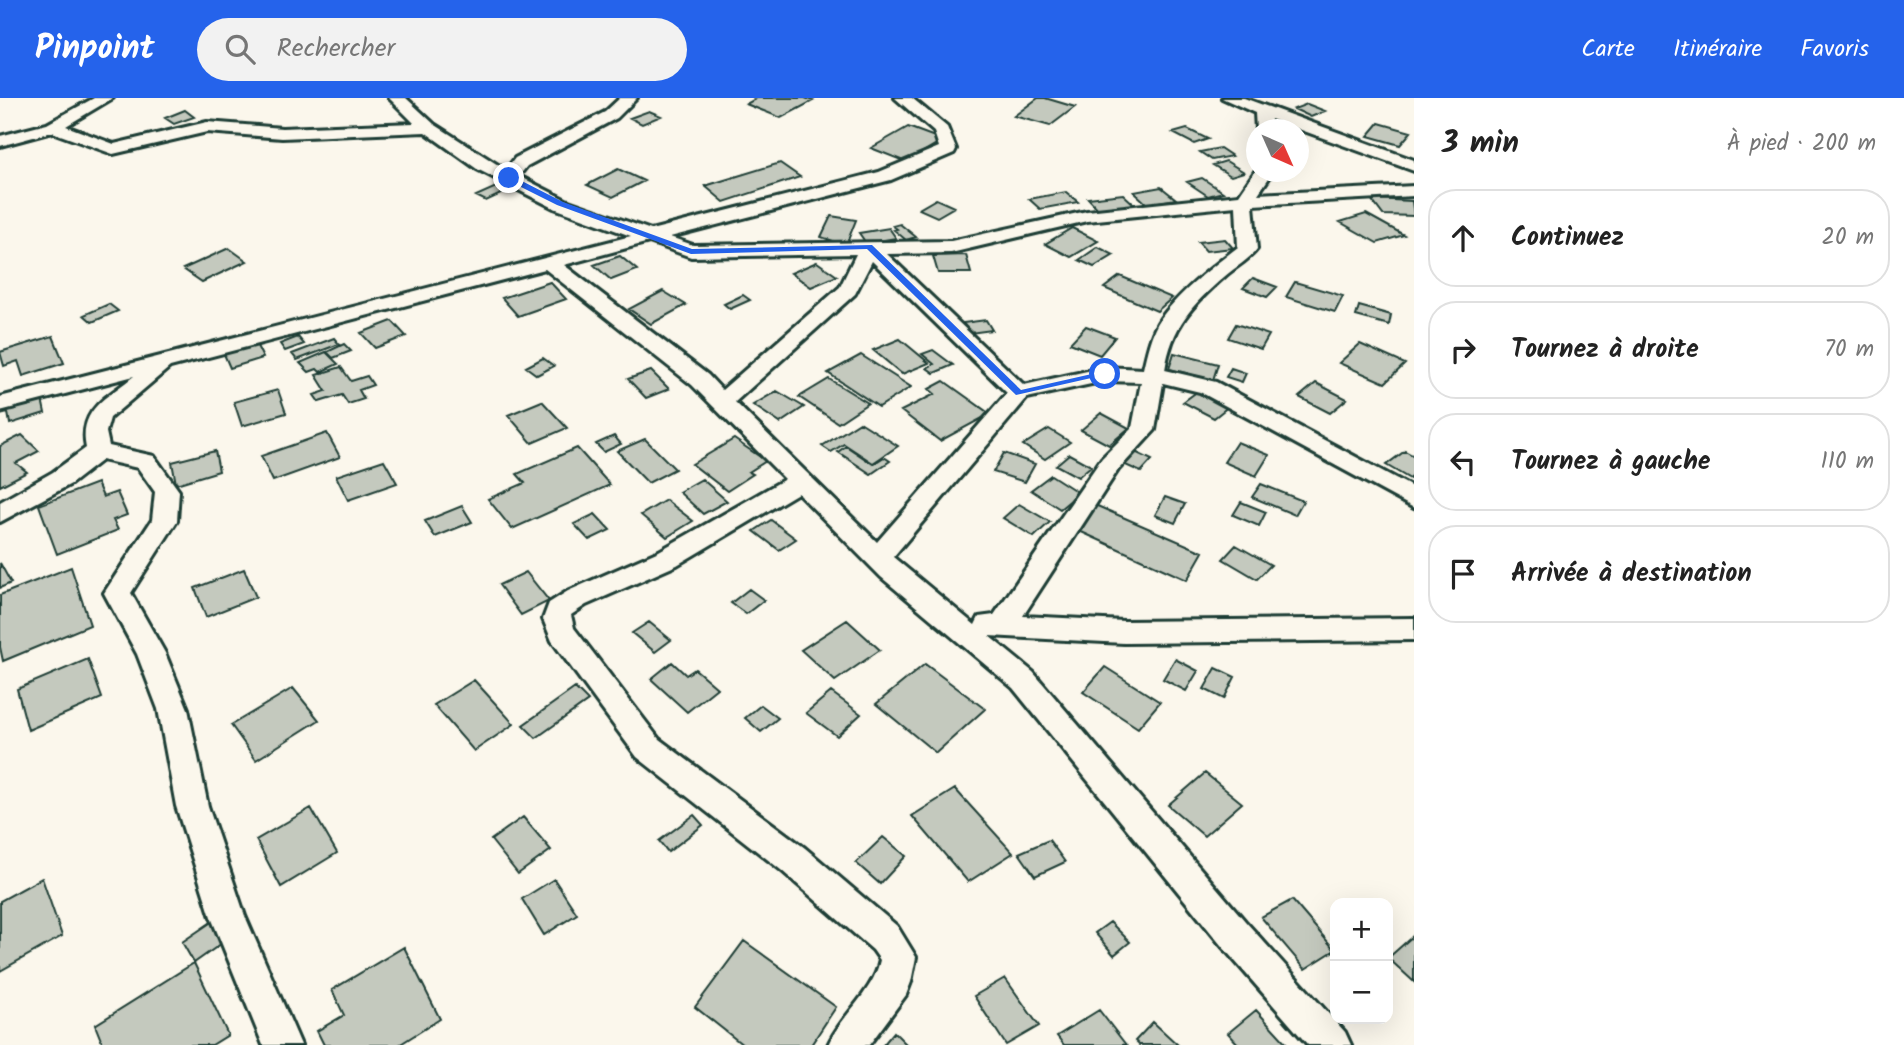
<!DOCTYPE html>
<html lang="fr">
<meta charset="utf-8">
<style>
body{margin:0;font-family:Kalam,sans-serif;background:#f2f2f2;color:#222}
.controls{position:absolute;right:21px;bottom:21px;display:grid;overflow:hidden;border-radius:14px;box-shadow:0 7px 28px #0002}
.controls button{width:63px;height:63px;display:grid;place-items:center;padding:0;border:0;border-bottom:2px solid #e0e0e0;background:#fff;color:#222;font:35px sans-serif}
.compass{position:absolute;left:1246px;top:21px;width:63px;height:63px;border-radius:50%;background:#fff;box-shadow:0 7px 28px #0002;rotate:135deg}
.stop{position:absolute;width:21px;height:21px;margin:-16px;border:5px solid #2563eb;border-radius:50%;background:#fff}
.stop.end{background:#2563eb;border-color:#fff;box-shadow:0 2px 7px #0008}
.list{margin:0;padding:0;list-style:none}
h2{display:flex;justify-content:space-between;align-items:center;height:91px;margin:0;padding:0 28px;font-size:30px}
h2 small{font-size:23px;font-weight:400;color:#767676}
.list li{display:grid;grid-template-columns:46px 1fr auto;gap:21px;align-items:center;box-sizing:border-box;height:98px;margin:0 14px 14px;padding:0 14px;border:2px solid #e0e0e0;border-radius:28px}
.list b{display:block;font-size:26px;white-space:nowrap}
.list em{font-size:23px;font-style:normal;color:#767676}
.icon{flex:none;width:38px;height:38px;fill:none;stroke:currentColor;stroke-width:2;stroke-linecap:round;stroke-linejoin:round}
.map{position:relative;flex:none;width:1414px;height:947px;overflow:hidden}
header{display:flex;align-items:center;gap:42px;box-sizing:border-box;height:98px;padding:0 35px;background:#2563eb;color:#fff}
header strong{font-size:33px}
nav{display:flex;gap:38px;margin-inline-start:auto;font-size:24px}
.search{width:490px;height:63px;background:#f2f2f2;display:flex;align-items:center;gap:18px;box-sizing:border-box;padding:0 24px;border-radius:38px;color:#767676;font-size:26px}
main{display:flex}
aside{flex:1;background:#fff}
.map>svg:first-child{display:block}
.building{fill:#c4c9be;stroke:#1f3d34;stroke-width:2}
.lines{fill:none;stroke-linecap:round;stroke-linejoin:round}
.street-casing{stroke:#1f3d34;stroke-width:6}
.street{fill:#fbf7ec;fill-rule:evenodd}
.route{fill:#2563eb}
</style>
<header>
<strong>Pinpoint</strong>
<div class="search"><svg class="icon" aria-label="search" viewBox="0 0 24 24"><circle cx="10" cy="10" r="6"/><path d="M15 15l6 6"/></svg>Rechercher</div>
<nav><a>Carte</a><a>Itinéraire</a><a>Favoris</a></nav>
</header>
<main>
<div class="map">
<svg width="1414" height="947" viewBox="0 0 1414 947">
<rect width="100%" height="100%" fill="#fbf7ec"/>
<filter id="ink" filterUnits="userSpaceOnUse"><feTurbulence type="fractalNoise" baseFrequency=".0143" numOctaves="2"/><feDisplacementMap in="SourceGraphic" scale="14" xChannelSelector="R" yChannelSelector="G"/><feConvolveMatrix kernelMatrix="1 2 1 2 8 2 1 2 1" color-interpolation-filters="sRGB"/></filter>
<g filter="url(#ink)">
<!-- building -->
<path class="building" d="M757,0H805L813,3L781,20L746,6Z
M1038,0H1045L1075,9L1050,28L1014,18Z
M1307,6L1325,13L1311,19L1294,11Z
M185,12L194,19L174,26L165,20Z
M649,13L661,18L642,26L630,20Z
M1379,25L1411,34L1400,47L1368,38Z
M908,29L943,42L906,64L871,50Z
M1187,31L1208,41L1194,46L1173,35Z
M1220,50L1232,58L1212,62L1200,54Z
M1226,63L1244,74L1231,78L1213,67Z
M780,65L800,79L724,104L705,88Z
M618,71L644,83L613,99L587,87Z
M1202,80L1223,94L1208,98L1187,84Z
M505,85L514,90L486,103L476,98Z
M1161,89L1176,101L1147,106L1134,94Z
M1066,94L1078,104L1040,111L1029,101Z
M1123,96L1136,108L1100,113L1088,100Z
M936,101L954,109L937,119L919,111Z
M1371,101L1412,103L1414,118L1383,117Z
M1366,116L1404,137L1377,145L1340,124Z
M831,118L856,122L846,147L821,139Z
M900,126L916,139L906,142L894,132L897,131L893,128Z
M889,130L896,140L866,145L859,135Z
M1072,130L1098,143L1071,159L1045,146Z
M1225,141L1233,150L1206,153L1198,144Z
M1098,149L1114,157L1094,169L1079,162Z
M229,150L247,163L202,184L183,171Z
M966,157L971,175H938L933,158Z
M620,158L637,172L611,182L594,167Z
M817,164L837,178L811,189L791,175Z
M1120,178L1172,200L1157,213L1104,190Z
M1253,180L1277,189L1267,199L1243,190Z
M550,184L566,201L518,218L502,200Z
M1295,184L1343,198L1335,214L1286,199Z
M663,193L686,207L651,226L629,211Z
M743,197L750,202L730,211L724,206Z
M109,206L118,213L92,224L84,217Z
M1359,208L1391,217L1389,227L1356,218Z
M986,222L992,232L970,235L963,225Z
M392,223L406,238L375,250L361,235Z
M1236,226L1269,237L1261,251L1228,240Z
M1086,228L1115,239L1100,257L1070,245Z
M53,238L64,265L23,278L18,263L4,268L0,254Z
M298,239L304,246L285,253L280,246Z
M334,240L339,246L297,262L292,256Z
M900,241L929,265L902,276L873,252Z
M256,246L263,260L230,270L224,256Z
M344,246L351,253L333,260L327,254Z
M1360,246L1405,266L1385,285L1339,265Z
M933,252L953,267L934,275L927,270L934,266L922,256Z
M326,254L338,266L320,274L317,271L309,274L300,265Z
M1174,255L1218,266L1213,282L1169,271Z
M861,257L911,289L879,309L828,275Z
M543,260L554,268L537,277L526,269Z
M341,269L351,283L367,278L373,287L359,292L364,301L348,306L342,297L319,304L314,297L326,293L316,277Z
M1231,270L1246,275L1242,284L1226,279Z
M651,273L669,291L646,300L628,281Z
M829,281L868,305L838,325L799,299Z
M944,283L990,316L940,343L901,313L935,296L929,291Z
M1316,285L1347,301L1330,315L1299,299Z
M278,292L286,315L242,328L234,304Z
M777,293L804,309L780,325L753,307Z
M1198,293L1229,308L1214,320L1183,304Z
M42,301L45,315L10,326L8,315L0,317V313Z
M542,303L567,330L532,345L508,317Z
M1101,315L1129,330L1109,347L1081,332Z
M860,324L898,348L873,365L844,346L831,354L822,348Z
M1049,331L1070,344L1045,361L1023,347Z
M327,335L340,359L273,383L261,358Z
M22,337L39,353L16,365L27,374L0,388V348Z
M614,338L621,346L604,354L596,346Z
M645,341L675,371L648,385L617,353Z
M734,341L766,363L749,374L753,376L727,393L692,366Z
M1237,344L1269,357L1256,378L1224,364Z
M846,348L873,366L884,359L890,363L871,376L838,354Z
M577,350L610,387L512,431L488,401L525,385L517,376Z
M215,353L219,373L176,386L172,364Z
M1133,353L1152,362L1141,374L1121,365Z
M1405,353L1414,358V377L1410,381L1386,367Z
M1004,355L1035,366L1025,384L993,374Z
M1069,356L1091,368L1078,379L1056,367Z
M384,362L397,385L348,402L336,378Z
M1051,377L1079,395L1060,411L1031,392Z
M702,381L727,403L703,416L679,394Z
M97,385L103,399L117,394L127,417L113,422L118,432L57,456L39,407Z
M1261,386L1303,403L1295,417L1252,399Z
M1165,399L1185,406L1175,425L1155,417Z
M666,402L693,423L667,439L641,417Z
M1241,404L1266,414L1259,428L1233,417Z
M1019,406L1050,424L1034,439L1003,420Z
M1095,407L1203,454L1187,482L1077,432Z
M462,408L472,424L435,439L425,423Z
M595,416L610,432L589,442L574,426Z
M771,422L796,441L779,452L754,433Z
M1236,447L1271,467L1257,481L1223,461Z
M0,465L11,485L0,490Z
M71,469L90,527L3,563L0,549V497Z
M244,471L256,499L206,519L195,490Z
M526,474L549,503L521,517L499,487Z
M749,491L764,502L746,516L731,505Z
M847,522L880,552L835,583L801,552Z
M649,524L671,542L655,554L632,535Z
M88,561L102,600L28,632L17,591Z
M1175,561L1198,573L1186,593L1163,581Z
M672,564L686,577L695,571L717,590L687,614L651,581Z
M925,566L985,611L936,655L876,606Z
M1105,569L1160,604L1138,630L1083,594Z
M1216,570L1235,579L1224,601L1204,591Z
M474,582L514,626L474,653L434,607Z
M293,590L319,622L256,662L231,627Z
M575,590L588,603L536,640L523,627Z
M831,594L861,616L837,638L806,615Z
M761,607L778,620L761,634L745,620Z
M1205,675L1242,705L1204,738L1168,707Z
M955,691L1013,755L968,784L912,718Z
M311,710L337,755L281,789L256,742Z
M694,717L703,727L668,754L659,743Z
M523,719L551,752L518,776L491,742Z
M883,739L906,758L880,786L856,765Z
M1049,742L1065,764L1035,778L1019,755Z
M42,780L62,838L0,873V803Z
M554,781L577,816L544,837L522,801Z
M1292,802L1335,852L1305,871L1261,819Z
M213,823L225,843L194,865L182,844Z
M1110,824L1130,844L1114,857L1095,835Z
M1414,837V884L1388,860Z
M744,843L836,909L811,947H743L695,909Z
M404,849L440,921L399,947H324L317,933L344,917L332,892Z
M194,865L228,937L212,947H103L95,927Z
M1005,880L1039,928L1006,947L974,898Z
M1099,912L1126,947H1064L1057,938Z
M1256,912L1288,947H1239L1228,935Z
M1153,924L1178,947H1139L1135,943Z
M894,934L907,947H883Z"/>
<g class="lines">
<!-- street casing -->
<g class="street-casing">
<path id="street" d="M94,0H113L66,28L114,46L207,24L282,30L414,25L389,0H406L434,26L506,72L515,60L605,14L620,0H637L617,20L527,68L519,78L566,102L651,132L879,74L939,49L934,34L895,0H912L947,29L956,51L954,55L891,82L670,139L693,147L951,143L1087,113L1239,97L1256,72L1273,74L1258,96L1414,88V98L1253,107L1257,151C1249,162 1235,169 1224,179C1191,208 1172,228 1165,272L1216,284L1414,390V410L1200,294L1163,285L1155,332L1118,372L1023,518L1124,523L1414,520V542L1124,545L989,538L1033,574L1245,823L1345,934L1351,947H1308L1221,847L1013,590L881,479L798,395L677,467L586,507L571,517L574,530L659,641L805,750L897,828L916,859L911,884L906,897L869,947H828C841,917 873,895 880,862L873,852L781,772L637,659L552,543L543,521L549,505L568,493L659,453L785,381L692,287L545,171L170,269L110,320L106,334L109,348L154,358L179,393L177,423L131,495L165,555L188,611L208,708L245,818L301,947H263L211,819L176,708L158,611L137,556L104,495L152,422L155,394L138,370L102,362L71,386L0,424V404L53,374L86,350C78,311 107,300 134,278L0,313V299L631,138L554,110L477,71L425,34L282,40L207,34L113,56L52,34L0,48V38L47,26ZM1236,108L1238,149C1213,168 1180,194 1161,220C1151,234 1147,254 1143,271L1105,269L1024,287L887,156L951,155L1087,123ZM649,144L691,159L856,156L840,189L722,292L708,277L564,167ZM872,163L1007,295L877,444L735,304L855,196ZM1105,283L1141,284L1132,330L1102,360L994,517L979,519L975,527L893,459L1027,300Z
M1222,0H1244L1414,62V73L1271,21L1270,32H1256L1255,15Z"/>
</g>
<!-- street -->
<use href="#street" class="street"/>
</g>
</g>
<!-- route -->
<path class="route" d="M507,78H512L563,104L692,151L872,147L1021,292L1105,273L1109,276L1016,297L867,151L691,156L557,107L507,82Z"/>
</svg>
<div class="controls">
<button>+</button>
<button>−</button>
</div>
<svg class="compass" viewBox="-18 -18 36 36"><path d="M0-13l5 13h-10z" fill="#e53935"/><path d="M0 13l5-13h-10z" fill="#767676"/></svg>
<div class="stop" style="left:1105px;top:276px"></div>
<div class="stop end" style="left:509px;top:80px"></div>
</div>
<aside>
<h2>3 min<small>À pied · 200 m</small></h2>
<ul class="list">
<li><svg class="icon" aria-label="ahead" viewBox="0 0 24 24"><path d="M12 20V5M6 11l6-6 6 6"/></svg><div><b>Continuez</b></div><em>20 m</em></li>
<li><svg class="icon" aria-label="right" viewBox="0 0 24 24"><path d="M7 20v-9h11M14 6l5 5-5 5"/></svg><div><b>Tournez à droite</b></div><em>70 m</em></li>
<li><svg class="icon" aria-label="left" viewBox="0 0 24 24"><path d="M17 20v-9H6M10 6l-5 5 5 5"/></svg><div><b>Tournez à gauche</b></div><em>110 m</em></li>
<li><svg class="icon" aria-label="arrive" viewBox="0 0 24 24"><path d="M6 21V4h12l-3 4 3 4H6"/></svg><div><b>Arrivée à destination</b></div></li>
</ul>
</aside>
</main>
